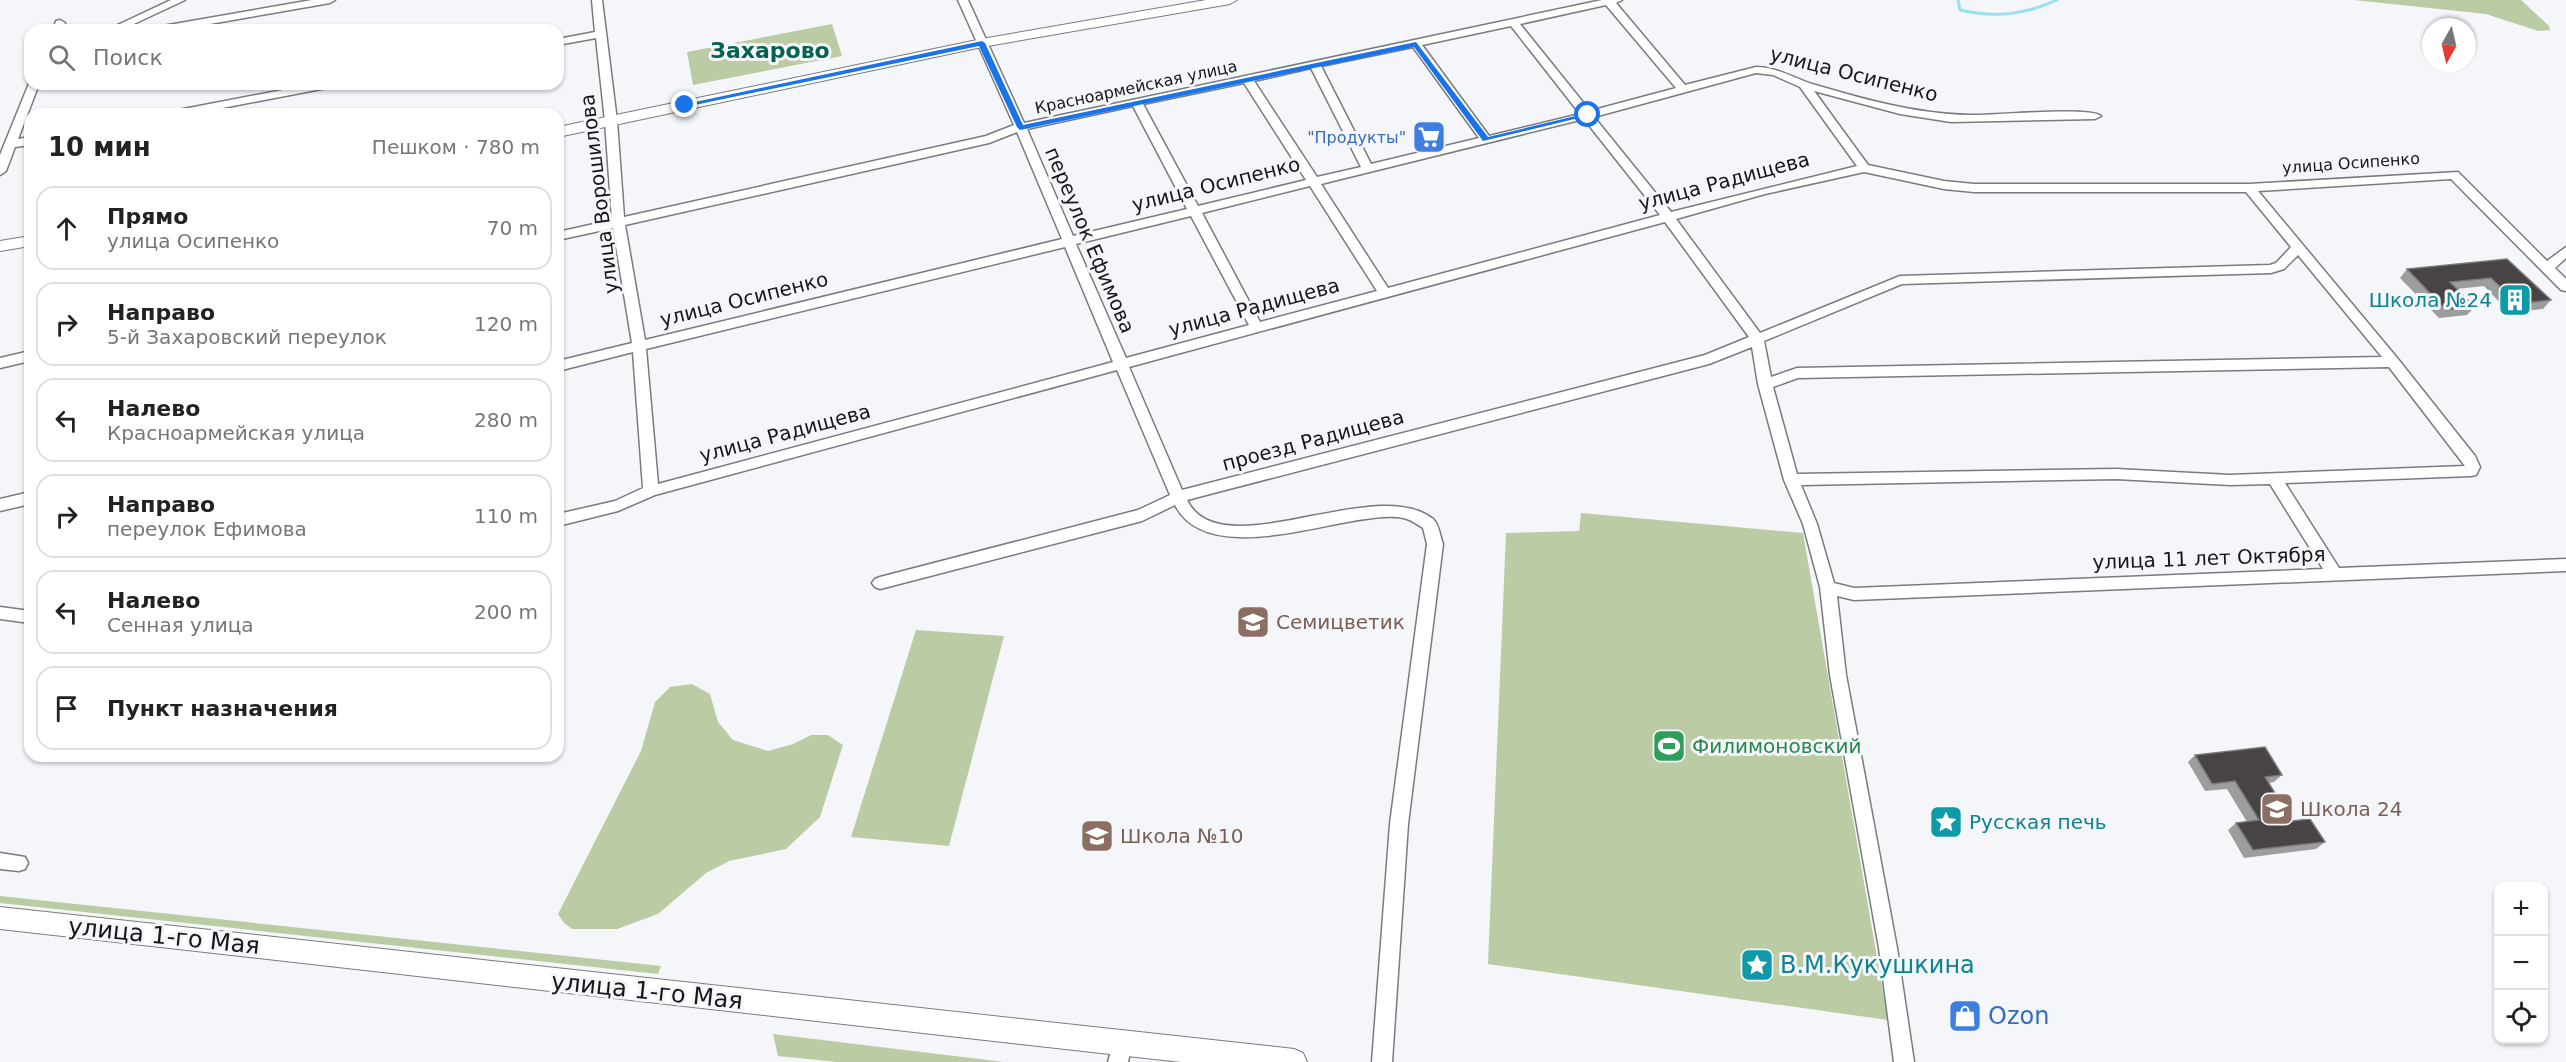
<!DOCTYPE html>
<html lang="ru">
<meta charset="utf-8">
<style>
body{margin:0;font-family:"DejaVu Sans",sans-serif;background:#f2f2f2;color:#222}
.controls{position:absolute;right:18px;bottom:18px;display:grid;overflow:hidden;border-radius:12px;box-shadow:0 2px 4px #0004}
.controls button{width:54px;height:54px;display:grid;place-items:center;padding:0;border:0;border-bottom:2px solid #e0e0e0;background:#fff;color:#222;font:30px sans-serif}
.compass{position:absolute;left:2422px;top:18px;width:54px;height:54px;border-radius:50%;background:#fff;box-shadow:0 2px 4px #0004;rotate:188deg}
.stop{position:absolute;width:18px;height:18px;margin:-14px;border:4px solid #1a73e8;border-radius:50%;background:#fff}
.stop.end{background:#1a73e8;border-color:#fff;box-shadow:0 2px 6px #0008}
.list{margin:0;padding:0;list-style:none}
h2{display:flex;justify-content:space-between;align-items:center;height:78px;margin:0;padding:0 24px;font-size:26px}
h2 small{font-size:20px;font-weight:400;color:#767676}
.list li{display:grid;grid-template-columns:39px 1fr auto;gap:18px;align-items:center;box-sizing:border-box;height:84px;margin:0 12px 12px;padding:0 12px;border:2px solid #e0e0e0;border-radius:18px}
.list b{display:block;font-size:22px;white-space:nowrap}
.list p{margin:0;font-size:20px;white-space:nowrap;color:#767676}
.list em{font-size:20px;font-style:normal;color:#767676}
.icon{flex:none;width:33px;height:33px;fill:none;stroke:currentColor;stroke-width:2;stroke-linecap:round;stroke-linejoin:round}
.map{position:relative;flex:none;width:2566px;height:1062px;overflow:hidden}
.search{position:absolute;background:#fff;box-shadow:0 2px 4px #0004;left:24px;top:24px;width:540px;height:66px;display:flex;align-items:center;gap:15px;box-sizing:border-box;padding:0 21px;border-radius:18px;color:#767676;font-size:22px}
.panel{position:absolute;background:#fff;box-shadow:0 2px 4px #0004;left:24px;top:108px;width:540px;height:654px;border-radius:18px}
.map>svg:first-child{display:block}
.green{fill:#bbcba3}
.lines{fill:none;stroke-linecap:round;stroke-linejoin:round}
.stream{stroke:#99dff0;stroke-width:3}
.minor-casing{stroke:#797b7e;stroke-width:3}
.tertiary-casing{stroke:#797b7e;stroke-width:2}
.minor{fill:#fff;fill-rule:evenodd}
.tertiary{fill:#fff;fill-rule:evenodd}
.wall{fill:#9e9d9e}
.building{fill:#484443;stroke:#7c797a;stroke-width:1.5}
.route{fill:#1a73e8}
.labels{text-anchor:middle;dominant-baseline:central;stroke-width:6;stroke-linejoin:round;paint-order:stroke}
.far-street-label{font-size:16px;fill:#161718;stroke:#f4f6fa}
.far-shop-label{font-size:16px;fill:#366cbe;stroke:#f4f6fa;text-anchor:end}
.street-label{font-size:20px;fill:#161718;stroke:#f4f6fa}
.culture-label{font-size:20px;fill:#0d838f;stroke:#f4f6fa;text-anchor:end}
.education-label{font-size:20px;fill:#785e54;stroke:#f4f6fa;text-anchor:start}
.leisure-label{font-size:20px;fill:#27864d;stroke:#f4f6fa;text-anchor:start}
.far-district-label{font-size:22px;font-weight:bold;fill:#076151;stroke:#f4f6fa}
.near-street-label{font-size:24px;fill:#161718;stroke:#f4f6fa}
.near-culture-label{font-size:24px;fill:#0d838f;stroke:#f4f6fa;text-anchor:start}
.near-shop-label{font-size:24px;fill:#366cbe;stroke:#f4f6fa;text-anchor:start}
</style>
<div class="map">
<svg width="2566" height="1062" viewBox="0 0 2566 1062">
<rect width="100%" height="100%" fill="#f4f6fa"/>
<!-- green -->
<path class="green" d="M2354,0H2521L2549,26L2550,30L2538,31L2486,14Z
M832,24L842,56L693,85L687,52Z
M1581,513L1803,533L1888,1020L1488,964L1506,533L1579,531Z
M916,630L1004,636L949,846L851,837Z
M692,684L710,694L718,722L733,740L768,751L793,744L811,735H828L843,745L820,817L786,849L729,861L706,873L658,914L617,929H572L564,923L558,914L641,751L655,702L670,687Z
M0,896L661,966L658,974L0,903Z
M773,1034L1004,1062H837L778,1056Z"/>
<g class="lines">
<!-- stream -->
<path class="stream" d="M1958,0L1960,10C1995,18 2024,15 2057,0"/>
<!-- minor casing -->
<g class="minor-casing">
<path id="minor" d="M171,0H185L121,30H107Z
M312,0H335L330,3L175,30H152L157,27Z
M592,0H602L617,121L624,217L986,136L1014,125L958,0H968L1024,123L1602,0H1622L1616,3L1685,85L1756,67C1777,67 1793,78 1812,84C1863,99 1916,114 1969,115C1992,116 2089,106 2101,116L2095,119L1951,122L1900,114L1814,91L1868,165L1944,181L1974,184H2249L2458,172L2547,261L2566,247V258L2555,268L2566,279V291L2561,290L2451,179L2258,191L2398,359L2475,456L2480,467L2476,475L2471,476L2285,483L2339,568L2566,559V571L1854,600L1837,596L1846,675L1897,948L1914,1062H1894L1879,948L1830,675L1820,587L1803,524L1784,480L1758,384L1752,347L1709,364L1187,500C1220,569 1376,473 1433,519C1439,524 1440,536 1443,544L1408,824L1392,1062H1372L1390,824L1427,544L1423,528C1418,525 1413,521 1407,519C1395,515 1378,517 1366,519C1314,525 1205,564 1175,505L1142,521L880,589L875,587L872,583L875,579L880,577L1138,510L1170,495L1117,370L655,495L618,511L558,526V514L615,501L643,488L633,352L558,371V361L632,343L613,228L558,240V232L612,220L605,121L596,38L558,45V39L595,32ZM1606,5L1676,88L1590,111L1520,24ZM1511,26L1580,114L1489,136L1422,45ZM1413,47L1479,138L1371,164L1321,66ZM1311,68L1361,167L1317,177L1254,81ZM1756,73L1773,75L1800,87L1857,166L1671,212L1594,117ZM1244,83L1306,180L1198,206L1143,104ZM1133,106L1187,209L1073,236L1027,129ZM1584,119L1660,215L1388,288L1321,184ZM1017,132L1062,239L645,340L625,225L989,143ZM1864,172L1944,189L1974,192H2246L2291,247L2276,263L2270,265L1900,276L1760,333L1676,219L1765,194ZM1310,186L1377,291L1260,322L1202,213ZM1191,216L1249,325L1126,358L1076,244ZM1665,222L1749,337L1705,355L1182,490L1129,367ZM1065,247L1113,362L658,484L646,349ZM2298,255L2382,357L1797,368L1771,377L1764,341L1902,284L2271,273L2284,269ZM2389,367L2465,466L2230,475L2116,469L1797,474L1773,387L1798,378ZM2116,479L2230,485L2270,484L2323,569L1854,588L1834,583L1817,524L1801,485Z
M60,20L65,23L63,30H53L56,21Z
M30,81V84H39L18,139L30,137V145L15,147L6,171L0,175V155Z
M314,84H338L332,87L191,114H167L173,111Z
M30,351V361L0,368V358Z
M30,492V504L0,511V499Z
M0,607L30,611V623L0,619Z
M0,853L25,857L28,863L25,869L19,871L0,869Z
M1122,1034L1129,1037L1132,1044L1128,1062H1108L1115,1037Z"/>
</g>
<!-- tertiary casing -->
<g class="tertiary-casing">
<path id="tertiary" d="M1206,0H1237L1230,4L982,47L558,137V127L982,39Z
M30,236V246L0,251V241Z
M0,907L1294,1049L1303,1053L1307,1062H1181L0,929Z"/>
</g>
<!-- minor -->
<use href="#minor" class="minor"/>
<!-- tertiary -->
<use href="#tertiary" class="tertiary"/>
</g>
<!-- wall -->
<path class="wall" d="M2507,259L2551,300L2543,309L2510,313L2484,286L2457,289L2475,307L2467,315L2439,318L2400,278L2407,269Z
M2195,755L2282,775L2274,782L2269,783L2292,821L2325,842L2316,849L2244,858L2228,830L2236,823L2247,822L2227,789L2205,791L2188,762Z"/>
<!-- building -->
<path class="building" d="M2507,259L2551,300L2518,304L2491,278L2450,282L2475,307L2446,310L2407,269Z
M2265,747L2282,775L2265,777L2292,821L2310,819L2325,842L2253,850L2236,823L2259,820L2235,781L2212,784L2195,755Z"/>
<!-- route -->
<path class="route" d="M982,41L985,43L1023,125L1416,42L1488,137L1588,113L1591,115L1483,141L1414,47L1020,130L1017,127L979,46L685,107L681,105Z"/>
<!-- icons -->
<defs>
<g id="supermarket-square" transform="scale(1.725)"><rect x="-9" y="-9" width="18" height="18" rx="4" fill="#3f7fe0" stroke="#f4f6fa"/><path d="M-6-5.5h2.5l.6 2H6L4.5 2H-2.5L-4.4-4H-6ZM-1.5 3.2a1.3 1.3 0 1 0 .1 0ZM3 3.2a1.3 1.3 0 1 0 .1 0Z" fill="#fff"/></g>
<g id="building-square" transform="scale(1.725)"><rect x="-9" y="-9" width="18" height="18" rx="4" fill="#0f9aa8" stroke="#f4f6fa"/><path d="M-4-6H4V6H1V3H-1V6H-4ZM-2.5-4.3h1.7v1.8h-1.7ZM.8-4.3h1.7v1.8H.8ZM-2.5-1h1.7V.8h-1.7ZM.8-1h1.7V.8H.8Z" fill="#fff"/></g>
<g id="school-square" transform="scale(1.725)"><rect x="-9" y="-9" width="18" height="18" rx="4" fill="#8d6e63" stroke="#f4f6fa"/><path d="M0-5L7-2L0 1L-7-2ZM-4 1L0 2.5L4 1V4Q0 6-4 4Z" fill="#fff"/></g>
<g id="stadium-square" transform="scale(1.725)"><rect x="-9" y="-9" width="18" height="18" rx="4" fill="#2e9e5b" stroke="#f4f6fa"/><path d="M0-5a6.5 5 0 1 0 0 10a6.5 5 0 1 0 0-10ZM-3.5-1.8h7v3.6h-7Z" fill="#fff"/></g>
<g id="sight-square" transform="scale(1.725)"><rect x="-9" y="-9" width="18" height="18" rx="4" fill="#0f9aa8" stroke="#f4f6fa"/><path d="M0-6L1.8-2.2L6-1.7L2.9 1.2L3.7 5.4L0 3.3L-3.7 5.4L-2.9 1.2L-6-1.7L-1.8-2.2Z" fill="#fff"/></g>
<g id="shop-square" transform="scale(1.725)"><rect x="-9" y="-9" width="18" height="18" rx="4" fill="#3f7fe0" stroke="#f4f6fa"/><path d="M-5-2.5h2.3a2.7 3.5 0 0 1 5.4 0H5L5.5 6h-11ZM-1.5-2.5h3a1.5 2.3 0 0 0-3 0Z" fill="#fff"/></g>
</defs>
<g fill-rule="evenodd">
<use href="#supermarket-square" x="1429" y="137"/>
<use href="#building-square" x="2515" y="300"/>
<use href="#school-square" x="1253" y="622"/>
<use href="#stadium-square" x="1669" y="746"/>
<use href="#school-square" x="2277" y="809"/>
<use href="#sight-square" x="1946" y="822"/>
<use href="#school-square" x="1097" y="836"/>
<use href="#sight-square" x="1757" y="965"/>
<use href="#shop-square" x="1965" y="1016"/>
</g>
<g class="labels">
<!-- far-street labels -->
<g class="far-street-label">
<text transform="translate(1136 87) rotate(-12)">Красноармейская улица</text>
<text transform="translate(2351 163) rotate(-4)">улица Осипенко</text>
</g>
<!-- far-shop labels -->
<g class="far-shop-label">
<text x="1406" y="137">"Продукты"</text>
</g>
<!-- street labels -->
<g class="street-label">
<text transform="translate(1854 74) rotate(14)">улица Осипенко</text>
<text transform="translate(1724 181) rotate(-15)">улица Радищева</text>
<text transform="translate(1216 184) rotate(-14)">улица Осипенко</text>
<text transform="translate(599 194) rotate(-97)">улица Ворошилова</text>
<text transform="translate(1090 240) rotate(67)">переулок Ефимова</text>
<text transform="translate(744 299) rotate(-14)">улица Осипенко</text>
<text transform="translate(1254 307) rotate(-15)">улица Радищева</text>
<text transform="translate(785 433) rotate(-15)">улица Радищева</text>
<text transform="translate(1313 440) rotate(-15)">проезд Радищева</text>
<text transform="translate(2209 558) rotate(-2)">улица 11 лет Октября</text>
</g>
<!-- culture labels -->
<g class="culture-label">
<text x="2492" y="300">Школа №24</text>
<text x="1969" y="822" text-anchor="start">Русская печь</text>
</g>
<!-- education labels -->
<g class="education-label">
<text x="1276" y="622">Семицветик</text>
<text x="2300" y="809">Школа 24</text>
<text x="1120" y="836">Школа №10</text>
</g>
<!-- leisure labels -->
<g class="leisure-label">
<text x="1692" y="746">Филимоновский</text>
</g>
<!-- far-district labels -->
<g class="far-district-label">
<text x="770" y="50">Захарово</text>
</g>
<!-- near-street labels -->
<g class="near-street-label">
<text transform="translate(164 936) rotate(6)">улица 1-го Мая</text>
<text transform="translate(647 991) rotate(6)">улица 1-го Мая</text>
</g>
<!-- near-culture labels -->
<g class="near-culture-label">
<text x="1780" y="965">В.М.Кукушкина</text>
</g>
<!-- near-shop labels -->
<g class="near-shop-label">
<text x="1988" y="1016">Ozon</text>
</g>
</g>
</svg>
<div class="controls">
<button>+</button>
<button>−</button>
<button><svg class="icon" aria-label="locate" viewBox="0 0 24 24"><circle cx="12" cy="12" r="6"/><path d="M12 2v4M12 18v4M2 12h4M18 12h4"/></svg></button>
</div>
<svg class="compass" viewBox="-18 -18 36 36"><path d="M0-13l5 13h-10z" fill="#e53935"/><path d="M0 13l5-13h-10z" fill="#767676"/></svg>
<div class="stop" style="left:1588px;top:115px"></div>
<div class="stop end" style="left:685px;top:105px"></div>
<div class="search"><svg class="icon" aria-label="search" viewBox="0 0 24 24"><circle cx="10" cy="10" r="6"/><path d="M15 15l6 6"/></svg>Поиск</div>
<section class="panel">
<h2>10 мин<small>Пешком · 780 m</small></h2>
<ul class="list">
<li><svg class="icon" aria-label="ahead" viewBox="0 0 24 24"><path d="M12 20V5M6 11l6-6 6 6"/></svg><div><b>Прямо</b><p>улица Осипенко</p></div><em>70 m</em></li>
<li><svg class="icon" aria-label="right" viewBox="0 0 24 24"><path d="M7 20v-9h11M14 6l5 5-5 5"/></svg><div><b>Направо</b><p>5-й Захаровский переулок</p></div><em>120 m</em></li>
<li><svg class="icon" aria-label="left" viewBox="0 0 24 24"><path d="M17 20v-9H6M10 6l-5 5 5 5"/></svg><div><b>Налево</b><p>Красноармейская улица</p></div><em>280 m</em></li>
<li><svg class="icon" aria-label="right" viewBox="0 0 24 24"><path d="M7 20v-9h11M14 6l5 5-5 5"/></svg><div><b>Направо</b><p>переулок Ефимова</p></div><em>110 m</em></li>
<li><svg class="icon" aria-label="left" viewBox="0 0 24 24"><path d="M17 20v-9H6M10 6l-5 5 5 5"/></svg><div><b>Налево</b><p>Сенная улица</p></div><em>200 m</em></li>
<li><svg class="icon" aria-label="arrive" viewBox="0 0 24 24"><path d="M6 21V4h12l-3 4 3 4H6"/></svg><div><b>Пункт назначения</b></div></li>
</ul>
</section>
</div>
